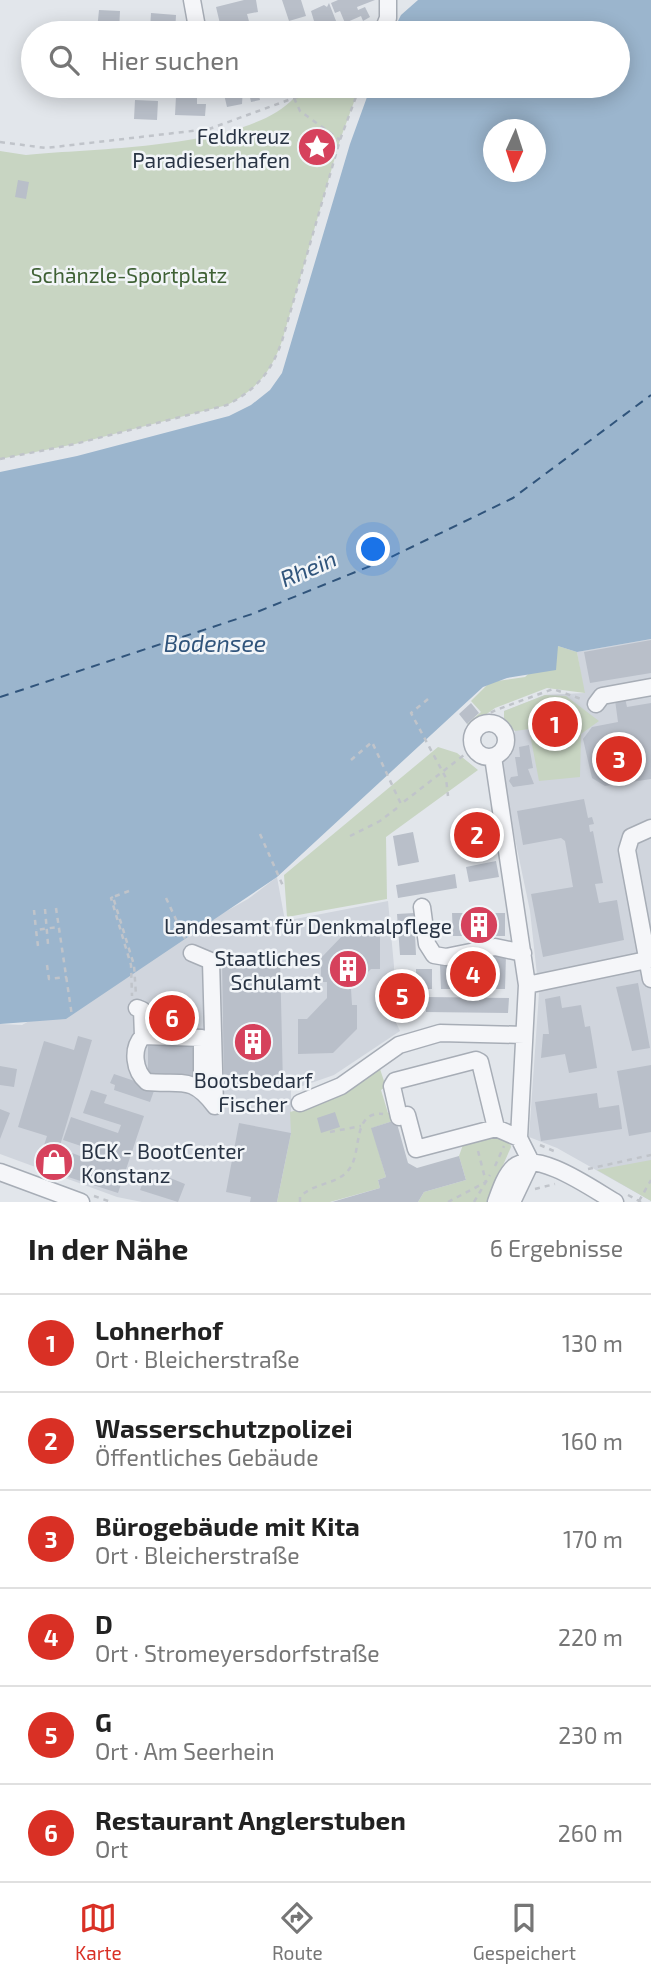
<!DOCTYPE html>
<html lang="de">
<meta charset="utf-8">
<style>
body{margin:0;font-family:"Exo 2",sans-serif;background:#f2f2f2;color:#222}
.compass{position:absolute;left:483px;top:119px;width:63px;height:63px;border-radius:50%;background:#fff;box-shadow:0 4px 18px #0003;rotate:183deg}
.you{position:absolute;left:374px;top:550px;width:24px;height:24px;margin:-18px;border:5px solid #fff;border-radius:50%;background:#1a73e8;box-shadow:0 0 0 10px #1a73e833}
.badge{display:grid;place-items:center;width:46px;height:46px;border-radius:50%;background:#d93025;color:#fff;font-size:23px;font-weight:700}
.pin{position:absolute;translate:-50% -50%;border:4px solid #fff;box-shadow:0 2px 7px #0006}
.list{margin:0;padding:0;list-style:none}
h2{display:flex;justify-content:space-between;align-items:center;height:91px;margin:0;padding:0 28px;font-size:30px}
h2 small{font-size:23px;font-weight:400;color:#767676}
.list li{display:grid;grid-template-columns:46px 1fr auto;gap:21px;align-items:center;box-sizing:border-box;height:98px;padding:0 28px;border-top:2px solid #e0e0e0}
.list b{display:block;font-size:26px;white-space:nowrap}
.list p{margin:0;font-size:23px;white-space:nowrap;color:#767676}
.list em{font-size:23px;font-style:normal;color:#767676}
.icon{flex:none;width:38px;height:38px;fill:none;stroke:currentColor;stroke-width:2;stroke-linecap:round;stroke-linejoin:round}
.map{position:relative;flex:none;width:651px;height:1202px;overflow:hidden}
.search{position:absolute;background:#fff;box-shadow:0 4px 18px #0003;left:21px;right:21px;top:21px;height:77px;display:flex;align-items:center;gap:18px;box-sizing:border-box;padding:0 24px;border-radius:38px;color:#767676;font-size:26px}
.sheet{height:679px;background:#fff}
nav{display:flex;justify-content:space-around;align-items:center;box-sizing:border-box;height:98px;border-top:2px solid #e0e0e0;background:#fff;font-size:19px;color:#767676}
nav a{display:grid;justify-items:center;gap:4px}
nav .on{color:#d93025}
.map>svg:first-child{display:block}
.built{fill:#d0d5dd}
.green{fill:#c8d5c2}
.water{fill:#9bb5cd;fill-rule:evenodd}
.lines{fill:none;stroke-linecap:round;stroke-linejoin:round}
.ferry{stroke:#30547b;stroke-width:2;stroke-dasharray:9 7;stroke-linecap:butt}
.building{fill:#b9bfc9}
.minor-casing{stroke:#a7adb6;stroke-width:19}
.path{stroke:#c0c4ca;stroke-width:2.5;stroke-dasharray:5 5;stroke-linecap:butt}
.minor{stroke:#f5f6f9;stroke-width:16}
.labels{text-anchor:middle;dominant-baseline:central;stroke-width:5;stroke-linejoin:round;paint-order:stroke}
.poi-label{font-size:21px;fill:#293444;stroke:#f2f5f8;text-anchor:end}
.park-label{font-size:21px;fill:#3f6135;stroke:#f2f5f8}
.water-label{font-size:23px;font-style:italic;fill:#30547b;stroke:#f2f5f8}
</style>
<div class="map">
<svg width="651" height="1202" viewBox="0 0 651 1202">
<rect width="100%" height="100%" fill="#e2e6eb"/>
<!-- built -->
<path class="built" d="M651,639V1201L557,1148L529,1137L539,993L530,911L499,762L512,748L515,731L504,718V711L545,695L584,693L577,652Z
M277,877L285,921L388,901L394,966L393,1016L400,1031L334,1075L291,1090V1133L276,1202H142L117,1197L0,1154V1024L22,1025L248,899Z"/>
<!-- green -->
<path class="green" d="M358,91L340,140L282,341C271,372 257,389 227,405L75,444L0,459V151L26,155C95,148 247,149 294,98Z
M558,646L577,652L585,693L547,688L495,708L470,726L467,724L481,712L471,701L490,682L525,677Z
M545,695L566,696L599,721L581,734L580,777L539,781L529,729L515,731L504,718V711Z
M438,747L457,753L478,770L386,837L387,899L287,917L284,875Z
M380,1069L386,1087L381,1090L388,1113L398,1111L396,1120L372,1128L386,1177L378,1180L380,1188L330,1202H277L291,1133L290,1112L323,1103Z
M507,1129L511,1147L487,1202H418L424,1192L466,1180L459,1156L465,1139Z
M651,1160V1201L597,1170Z"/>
<!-- water -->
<path class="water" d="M418,0H651V639L577,652L558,646L556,670L507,678L483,687L277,877L66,1019L0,1024V472L77,456L229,416L251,405L270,390L282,373L350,144L371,86H618V33H392L401,15ZM494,130H536V172H494Z"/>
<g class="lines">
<!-- ferry -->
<path class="ferry" d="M0,697L252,614L385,560L513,498L651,395"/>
</g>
<!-- building -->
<path class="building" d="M244,0H256L258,12L247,14L250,25L222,32L216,7Z
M282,0H301L306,16L289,21Z
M338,0H375L357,7L358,10L365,7L370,17L363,21L361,16L345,23L340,11L335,13L331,3Z
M329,3L338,26L318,33H301L299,26L304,24L303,21H314L311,11L324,5L327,7Z
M99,10L120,11L119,31L97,30Z
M151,13L176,15L175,33L150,30Z
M222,86L243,88L242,104L227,107Z
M256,86H276L277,92L259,96L260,100L251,102L248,88Z
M176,96L197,97V104H206L205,116L175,115Z
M135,100L158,101L157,120L134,119Z
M18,180L29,182L26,199L15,197Z
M651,640V673L590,683L584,652Z
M625,698L627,707L651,703V779L605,786L592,778L583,739L592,727L618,722L615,700Z
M471,703L479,713L467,724L459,714Z
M564,704L567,741L546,743L542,706Z
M529,745L533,768L528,769L534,784L513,787L509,781L511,777L518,776L515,757H520L519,747Z
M584,799L588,818L592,817L594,824L589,825L590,832L593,831L603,883L595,884L599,903L617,900L624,940L543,957L531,894L573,887L565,841L561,838L523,845L517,811Z
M489,820L494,846L465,851L461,825Z
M413,832L419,862L398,866L393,836Z
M496,861L499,877L469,882L466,867Z
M455,874L457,888L398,898L396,885Z
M414,913L416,955H400L397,914Z
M452,913H505V936H453Z
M380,933V969H371L351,989L352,1005H357V1029L333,1053L298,1054V1019H307L327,998V982H321V958L344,934Z
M490,955H506L505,989H490Z
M280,957L283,1085L224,1086L222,959Z
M465,959H481V989H465Z
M440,964H456L457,989H441Z
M416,969H432V989H416Z
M396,979H408V1014H395Z
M638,983L650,1048L632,1051L616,987Z
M560,996L562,1008L581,1005L585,1027L590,1026L597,1068L569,1073L565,1054L541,1058L543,1034H549L545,999Z
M426,997L509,998L508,1013L426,1012Z
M148,1006H196L197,1030L148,1031Z
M78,1036L92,1040L58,1152L71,1156L72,1153L80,1156L82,1150L92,1154L93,1150L63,1140L71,1117L118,1133L121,1125L83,1113L91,1090L107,1095L104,1103L144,1116L118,1193L65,1176L67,1172L58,1169L56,1173L37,1167L47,1136L18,1127L44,1041L74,1050Z
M198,1042V1079L148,1080V1043Z
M651,1065V1132L629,1136L617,1071Z
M0,1066L17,1069L14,1087L0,1085Z
M114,1074L155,1088L150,1102L114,1090L115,1085L110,1083Z
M597,1093L599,1108L619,1105L622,1129L541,1141L535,1102Z
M0,1109L10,1113L0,1139Z
M335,1112L340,1127L321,1133L317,1118Z
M396,1120L408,1163L417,1168L459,1156L466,1180L424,1192L418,1202H332L380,1188L378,1180L386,1177L371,1128Z
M239,1123L291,1133L277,1202H250L251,1197L226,1192Z
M148,1169L185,1184L178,1202L140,1190Z"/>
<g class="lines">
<!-- minor casing -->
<g class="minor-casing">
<path id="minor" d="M192,0L198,33
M382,33L388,18V0
M596,704L602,696L651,687
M472 740a17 17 0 1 1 34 0a17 17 0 1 1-34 0Z
M493,757L527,985L519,1138L531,1162
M651,828L631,837L627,850L651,979
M422,907L427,944L434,955L446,957L495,947L523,953
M192,953L211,961L215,1106C192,1075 181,1085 147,1082C134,1071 131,1049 143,1036L202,1038V1088
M527,985L651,959
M137,1008L142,1010L143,1036
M300,1103L341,1086L399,1045L440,1033L524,1035
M496,1128L480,1062L476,1060L395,1081L392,1086L399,1117L407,1115L416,1149L496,1128L519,1138
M0,1172L81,1202
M496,1202C500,1191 505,1175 514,1167C536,1148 594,1190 615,1202
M512,1202L531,1162"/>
</g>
<!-- path -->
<path class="path" d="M294,98L300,111L340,140
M0,142L46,148L209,129L294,98L347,86
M0,459L75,444L227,405C257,389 271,372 282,341L340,140L360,86
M428,699L411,713L446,778L448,796
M488,722L490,713L496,710L553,689L584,700
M351,760L372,742L401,804L473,748
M260,834L283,886
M350,836L380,821L401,805
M129,891L113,897L134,965L136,995
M113,897L111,898L131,965L132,996
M166,898L186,941
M56,908L72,1016
M45,909L48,944
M34,910L36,930
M38,946L36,930L58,927
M47,965L49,979L67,977
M330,1132L361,1126
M540,1145L556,1152
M495,1166L504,1146
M588,1169L651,1155
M535,1189L555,1184
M628,1195L641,1202
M94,1196L111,1202
M639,1201L651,1180
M300,1202V1197C314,1182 339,1185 350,1168C362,1151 352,1111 383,1114
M448,1202L486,1182L477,1147
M474,1202L490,1175"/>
<!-- minor -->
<use href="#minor" class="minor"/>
</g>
<!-- icons -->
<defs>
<g id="sight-disc" transform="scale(2.0125)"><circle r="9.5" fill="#d6415c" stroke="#f2f5f8"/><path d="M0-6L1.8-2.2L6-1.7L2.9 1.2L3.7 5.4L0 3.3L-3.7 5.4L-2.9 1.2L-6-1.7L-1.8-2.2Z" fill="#fff"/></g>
<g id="building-disc" transform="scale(2.0125)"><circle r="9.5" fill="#d6415c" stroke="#f2f5f8"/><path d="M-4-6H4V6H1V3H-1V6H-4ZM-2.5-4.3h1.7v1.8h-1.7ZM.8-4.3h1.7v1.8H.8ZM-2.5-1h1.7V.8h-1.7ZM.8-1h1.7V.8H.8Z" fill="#fff"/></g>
<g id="shop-disc" transform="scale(2.0125)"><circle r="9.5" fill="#d6415c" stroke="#f2f5f8"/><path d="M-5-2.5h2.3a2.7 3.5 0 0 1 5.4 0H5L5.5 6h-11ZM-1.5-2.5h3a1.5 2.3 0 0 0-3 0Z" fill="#fff"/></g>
</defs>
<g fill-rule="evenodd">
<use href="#sight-disc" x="317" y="147"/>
<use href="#building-disc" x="479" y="925"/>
<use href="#building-disc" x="348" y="969"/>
<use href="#building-disc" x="253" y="1042"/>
<use href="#shop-disc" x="54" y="1162"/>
</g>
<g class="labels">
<!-- poi labels -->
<g class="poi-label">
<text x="290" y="135">Feldkreuz<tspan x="290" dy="24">Paradieserhafen</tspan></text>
<text x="452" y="925">Landesamt für Denkmalpflege</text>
<text x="321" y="957">Staatliches<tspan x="321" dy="24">Schulamt</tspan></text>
<text x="253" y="1079" text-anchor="middle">Bootsbedarf<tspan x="253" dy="24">Fischer</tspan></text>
<text x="81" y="1150" text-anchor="start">BCK - BootCenter<tspan x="81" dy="24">Konstanz</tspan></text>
</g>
<!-- park labels -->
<g class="park-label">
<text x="129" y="274">Schänzle-Sportplatz</text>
</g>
<!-- water labels -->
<g class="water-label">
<text transform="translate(308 568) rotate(-23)">Rhein</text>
<text x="215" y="643">Bodensee</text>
</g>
</g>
</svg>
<svg class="compass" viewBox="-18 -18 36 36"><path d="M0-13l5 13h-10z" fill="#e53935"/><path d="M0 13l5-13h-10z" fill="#767676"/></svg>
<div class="you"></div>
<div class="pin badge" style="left:555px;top:724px">1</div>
<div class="pin badge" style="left:477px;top:835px">2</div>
<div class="pin badge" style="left:619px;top:759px">3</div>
<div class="pin badge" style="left:473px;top:974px">4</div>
<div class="pin badge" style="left:402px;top:996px">5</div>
<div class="pin badge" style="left:172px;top:1018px">6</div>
<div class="search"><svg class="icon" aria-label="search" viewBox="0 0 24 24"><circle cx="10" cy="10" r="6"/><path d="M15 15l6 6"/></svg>Hier suchen</div>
</div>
<section class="sheet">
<h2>In der Nähe<small>6 Ergebnisse</small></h2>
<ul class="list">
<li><span class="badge">1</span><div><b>Lohnerhof</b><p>Ort · Bleicherstraße</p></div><em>130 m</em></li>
<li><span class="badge">2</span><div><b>Wasserschutzpolizei</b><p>Öffentliches Gebäude</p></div><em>160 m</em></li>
<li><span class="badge">3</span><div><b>Bürogebäude mit Kita</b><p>Ort · Bleicherstraße</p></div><em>170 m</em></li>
<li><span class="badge">4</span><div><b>D</b><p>Ort · Stromeyersdorfstraße</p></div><em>220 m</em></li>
<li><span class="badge">5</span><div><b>G</b><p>Ort · Am Seerhein</p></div><em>230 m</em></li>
<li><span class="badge">6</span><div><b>Restaurant Anglerstuben</b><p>Ort</p></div><em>260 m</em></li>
</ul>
</section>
<nav>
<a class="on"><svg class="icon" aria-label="map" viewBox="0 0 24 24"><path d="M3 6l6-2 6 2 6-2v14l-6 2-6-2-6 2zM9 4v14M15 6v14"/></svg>Karte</a>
<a><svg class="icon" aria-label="directions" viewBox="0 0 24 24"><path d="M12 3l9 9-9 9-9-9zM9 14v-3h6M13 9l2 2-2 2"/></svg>Route</a>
<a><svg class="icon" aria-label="saved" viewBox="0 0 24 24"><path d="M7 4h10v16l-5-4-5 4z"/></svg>Gespeichert</a>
</nav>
